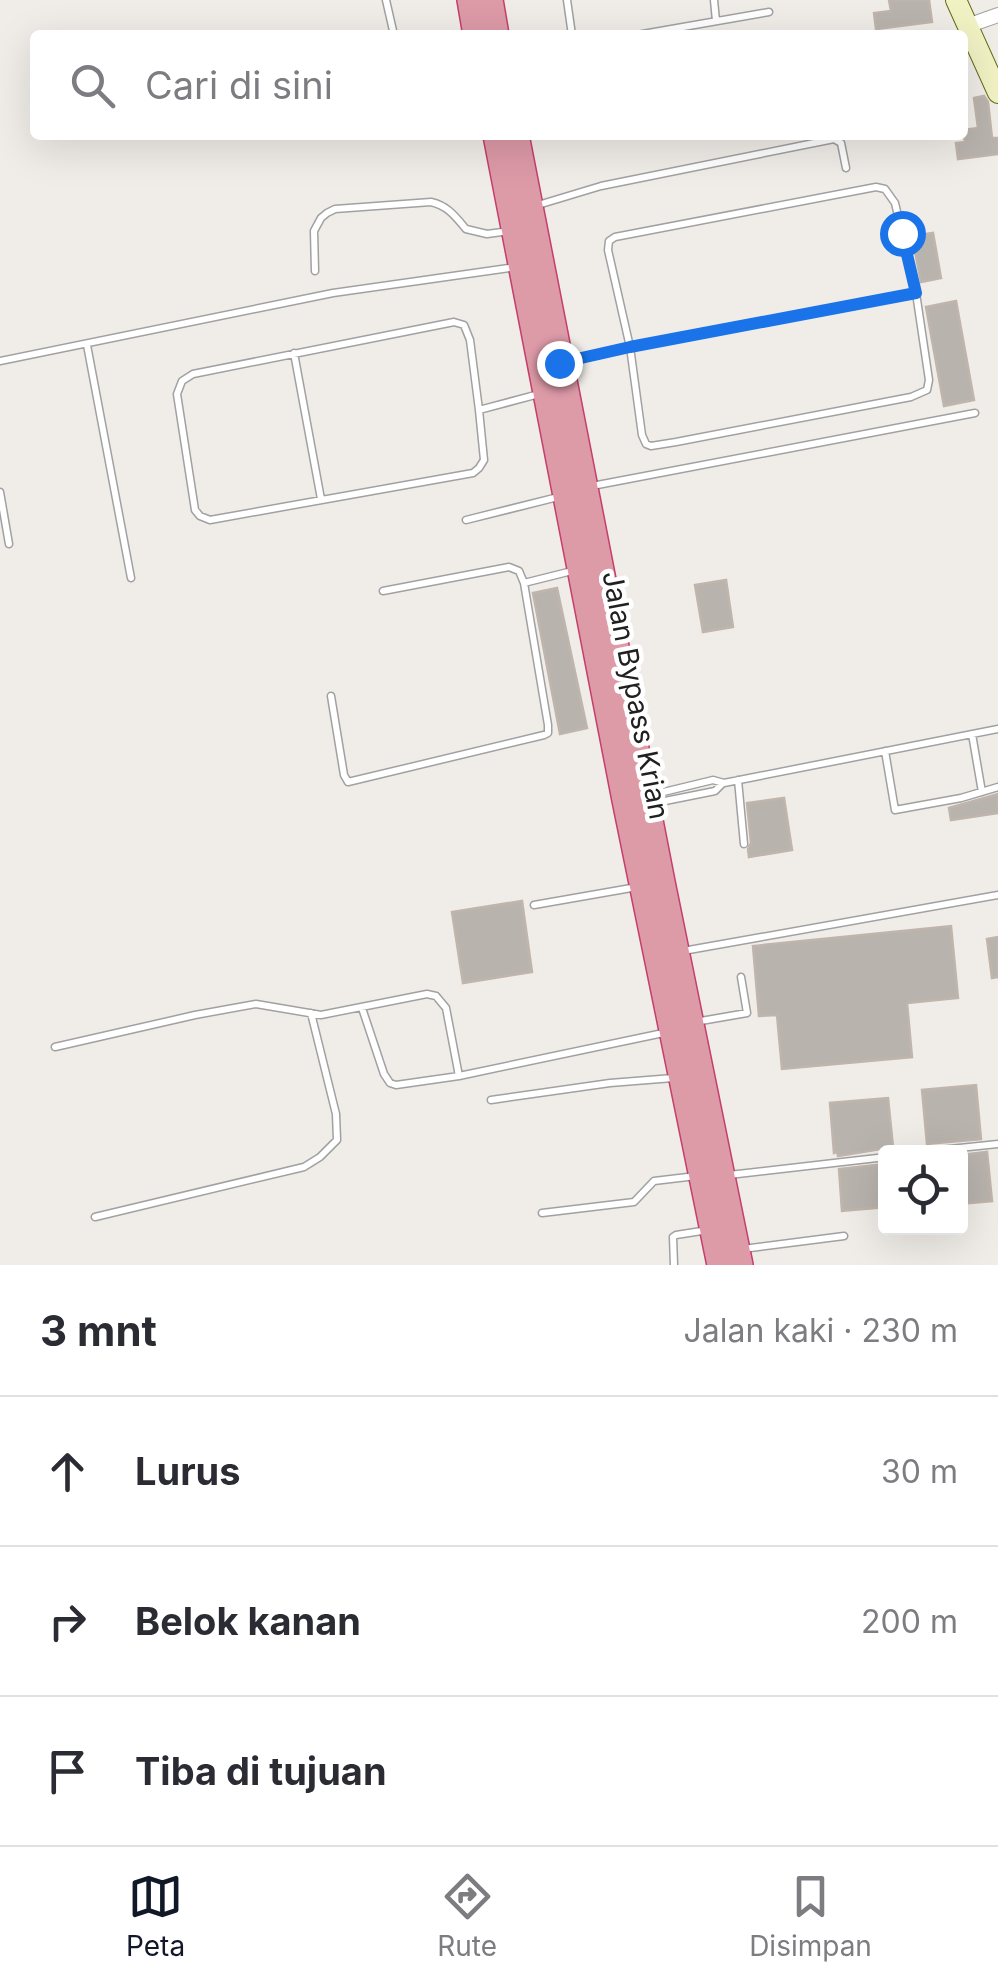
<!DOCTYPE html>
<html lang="id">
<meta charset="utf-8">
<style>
body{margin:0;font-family:Inter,sans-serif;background:#f2f2f3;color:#2b2b33}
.controls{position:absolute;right:30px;bottom:30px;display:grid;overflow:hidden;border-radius:10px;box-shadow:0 10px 40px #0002}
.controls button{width:90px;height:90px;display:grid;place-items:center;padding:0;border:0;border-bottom:2px solid #e1e1e2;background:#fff;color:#2b2b33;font:50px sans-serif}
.stop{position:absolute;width:30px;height:30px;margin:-22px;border:8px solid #1a73e8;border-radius:50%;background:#fff}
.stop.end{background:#1a73e8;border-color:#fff;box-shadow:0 2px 10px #0008}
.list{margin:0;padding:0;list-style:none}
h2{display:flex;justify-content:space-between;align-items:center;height:130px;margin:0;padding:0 40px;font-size:42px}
h2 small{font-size:32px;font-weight:400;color:#7c7c81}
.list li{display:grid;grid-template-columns:65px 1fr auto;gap:30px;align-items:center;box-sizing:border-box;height:150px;padding:0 40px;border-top:2px solid #e1e1e2}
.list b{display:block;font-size:38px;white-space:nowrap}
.list em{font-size:32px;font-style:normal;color:#7c7c81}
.icon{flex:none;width:55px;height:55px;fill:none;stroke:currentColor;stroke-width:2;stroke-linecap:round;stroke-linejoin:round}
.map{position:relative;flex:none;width:998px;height:1265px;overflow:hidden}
.search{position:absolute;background:#fff;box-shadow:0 10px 40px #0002;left:30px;right:30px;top:30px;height:110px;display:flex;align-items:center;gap:25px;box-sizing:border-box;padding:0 35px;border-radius:10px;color:#7c7c81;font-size:38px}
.sheet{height:580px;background:#fff}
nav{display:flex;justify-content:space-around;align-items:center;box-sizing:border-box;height:140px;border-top:2px solid #e1e1e2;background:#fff;font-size:28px;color:#7c7c81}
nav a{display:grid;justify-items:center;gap:5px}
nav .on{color:#111827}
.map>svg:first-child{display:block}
.building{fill:#b9b3ae;stroke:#c0b5ac;stroke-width:2.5}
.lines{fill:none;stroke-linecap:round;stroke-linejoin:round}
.lane-casing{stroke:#a1a1a1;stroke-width:9}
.street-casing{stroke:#a1a1a1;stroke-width:16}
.secondary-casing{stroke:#626b13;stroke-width:22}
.highway-casing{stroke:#c53e6d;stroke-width:28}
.lane{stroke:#fff;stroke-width:6}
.street{stroke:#fff;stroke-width:14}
.secondary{stroke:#f0f2c4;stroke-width:20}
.highway{stroke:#dd9aa7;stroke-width:25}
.route{stroke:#1a73e8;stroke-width:12}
.labels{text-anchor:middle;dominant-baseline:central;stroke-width:9;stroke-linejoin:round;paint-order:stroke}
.street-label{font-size:28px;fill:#202020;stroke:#fff}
</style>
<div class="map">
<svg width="998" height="1265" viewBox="0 0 998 1265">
<rect width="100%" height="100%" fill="#f0ede8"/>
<!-- building -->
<path class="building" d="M889,0H929L932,22L876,29L874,13L891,11Z
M984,96L988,102L992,138H998V154L958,159L956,143L965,142L963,130L978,128L974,98Z
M933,233L941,278L921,282L912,236Z
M956,301L974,400L944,406L926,307Z
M726,580L733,627L703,632L695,585Z
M557,588L587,728L560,734L533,593Z
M998,794V813L951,820L949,808Z
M784,798L792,850L749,857L748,849L751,843L747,803Z
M522,901L532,972L463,983L452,912Z
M951,926L958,998L907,1003L912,1057L782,1069L777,1015L759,1016L753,946Z
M998,937V977L992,978L987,939Z
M976,1085L981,1139L927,1144L922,1090Z
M888,1098L893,1147L838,1156L837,1152L834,1153L830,1103Z
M987,1152L992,1201L960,1204V1155Z
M886,1164V1207L842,1211L839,1169Z"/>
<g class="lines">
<!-- lane casing -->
<g class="lane-casing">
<path id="lane" d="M386,0L394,35
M567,0L572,35
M714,0L716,21
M637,35L769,12
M876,187L885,189L895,203L916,293L929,380L927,390L911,397L676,442L651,446L646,444L642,435L630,347L608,250L609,241L615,237Z
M538,205L601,186L834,139L841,143L846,168
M315,271L314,231L321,218L327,213L335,209L431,202C448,206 455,216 466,229L487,234L510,231
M87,345L131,578
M294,353L321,499
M0,361L333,293L516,267
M569,361L630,347L916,293
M479,410L484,460L479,468L473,473L210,520L200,516L195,510L177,394L182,381L193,374L454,322L464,325L470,340L479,410L539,394
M592,486L975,413
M0,492L9,544
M466,520L562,496
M383,591L509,567L519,571L524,583
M331,696L344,775L348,782L544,735L548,733V725L524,583L576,570
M972,734L982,792
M885,751L895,810L961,798L998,787
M738,780L744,844
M651,795L713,780L724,783L998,729
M655,803L715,791L723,783
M534,905L637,887
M683,951L998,895
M362,1008L384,1074L390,1083L396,1085L459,1076L668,1032
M695,1022L747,1013L741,977
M55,1047L195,1015L256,1004L321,1015L427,994L436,996L446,1008L459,1076
M491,1100L610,1083L673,1078
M921,1152L998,1144
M729,1175L886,1157
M542,1213L634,1202L654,1181L696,1176
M95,1217L304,1167L320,1157L337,1140L336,1114L311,1013
M743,1249L844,1236
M674,1265L673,1237L676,1235L708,1230"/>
</g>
<!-- street casing -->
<g class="street-casing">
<path id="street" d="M967,26L998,15"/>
</g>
<!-- secondary casing -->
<g class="secondary-casing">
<path id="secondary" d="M956,0L998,93"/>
</g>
<!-- highway casing -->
<g class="highway-casing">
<path id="highway" d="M470,0L476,35
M490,0L496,35
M496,135L625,800L720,1265
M516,135L662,882L740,1265"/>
</g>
<!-- lane -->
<use href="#lane" class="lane"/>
<!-- street -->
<use href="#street" class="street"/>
<!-- secondary -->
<use href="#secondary" class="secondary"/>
<!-- highway -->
<use href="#highway" class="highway"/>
</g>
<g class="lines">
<!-- route -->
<path class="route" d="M559,363L630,347L916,293L902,233"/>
</g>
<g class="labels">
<!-- street labels -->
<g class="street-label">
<text transform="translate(636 695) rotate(79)">Jalan Bypass Krian</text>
</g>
</g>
</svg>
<div class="controls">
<button><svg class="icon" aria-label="locate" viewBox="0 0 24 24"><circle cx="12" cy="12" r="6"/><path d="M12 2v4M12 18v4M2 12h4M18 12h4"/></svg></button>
</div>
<div class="stop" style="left:902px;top:233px"></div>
<div class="stop end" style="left:559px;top:363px"></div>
<div class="search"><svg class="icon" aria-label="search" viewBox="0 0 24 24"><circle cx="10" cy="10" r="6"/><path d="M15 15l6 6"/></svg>Cari di sini</div>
</div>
<section class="sheet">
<h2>3 mnt<small>Jalan kaki · 230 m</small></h2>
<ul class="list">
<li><svg class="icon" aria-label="ahead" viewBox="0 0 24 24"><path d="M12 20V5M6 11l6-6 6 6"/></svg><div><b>Lurus</b></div><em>30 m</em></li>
<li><svg class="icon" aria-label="right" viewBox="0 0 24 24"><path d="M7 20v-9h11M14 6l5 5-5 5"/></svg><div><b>Belok kanan</b></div><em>200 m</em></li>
<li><svg class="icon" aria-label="arrive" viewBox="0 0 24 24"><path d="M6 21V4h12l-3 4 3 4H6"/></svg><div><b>Tiba di tujuan</b></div></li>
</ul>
</section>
<nav>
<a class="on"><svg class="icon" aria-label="map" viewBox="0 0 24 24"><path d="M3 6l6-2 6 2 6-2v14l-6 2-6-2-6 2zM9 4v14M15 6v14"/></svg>Peta</a>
<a><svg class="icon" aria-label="directions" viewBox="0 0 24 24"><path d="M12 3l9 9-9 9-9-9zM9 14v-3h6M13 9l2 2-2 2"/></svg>Rute</a>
<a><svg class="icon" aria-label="saved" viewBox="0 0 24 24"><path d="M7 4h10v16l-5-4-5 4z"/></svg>Disimpan</a>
</nav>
